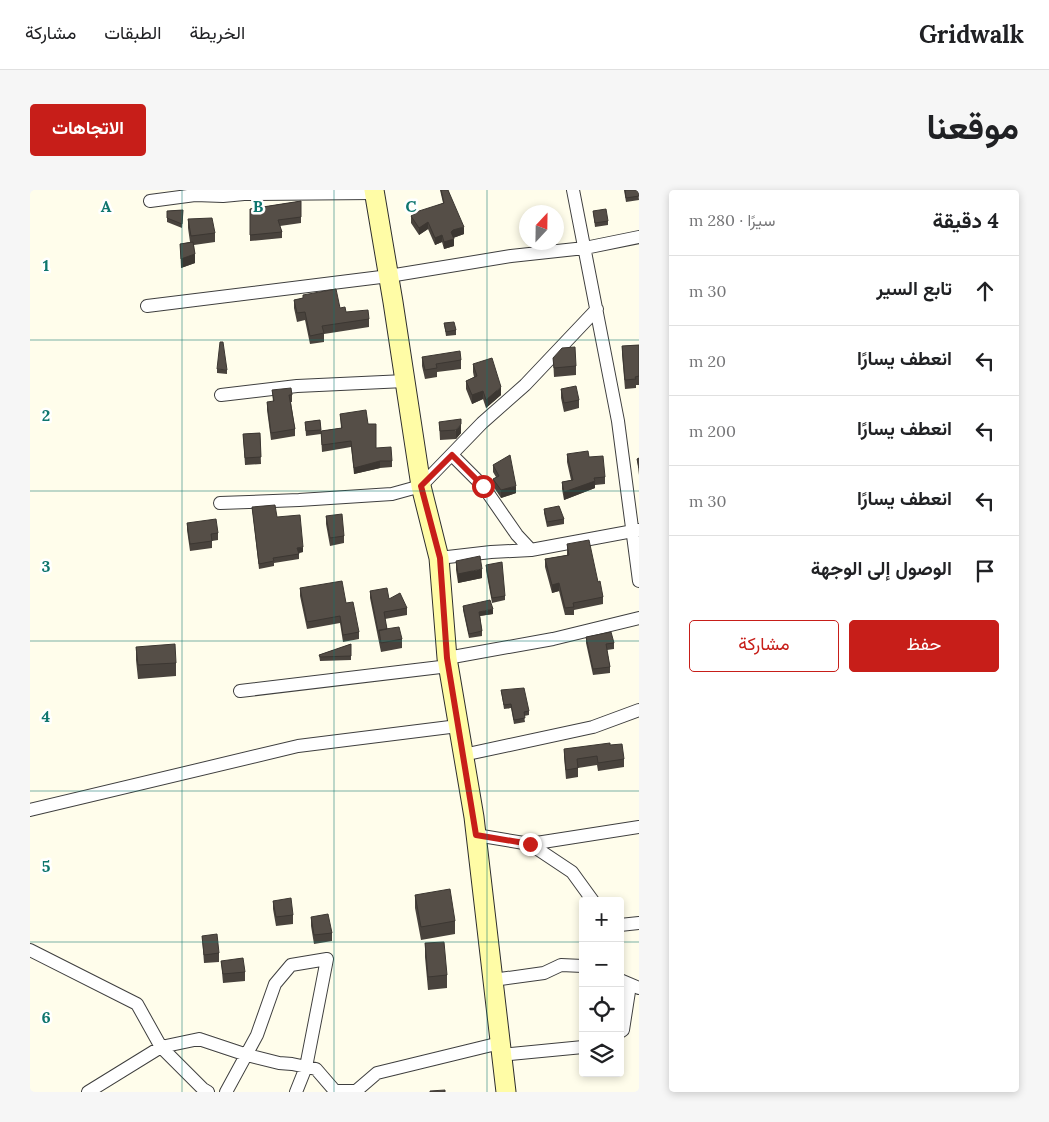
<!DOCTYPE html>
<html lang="ar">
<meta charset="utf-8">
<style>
body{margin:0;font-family:Lora,Vazirmatn,serif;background:#f6f6f6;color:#202124;direction:rtl}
.controls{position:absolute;right:15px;bottom:15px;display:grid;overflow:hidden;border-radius:5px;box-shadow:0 2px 8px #0003}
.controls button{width:45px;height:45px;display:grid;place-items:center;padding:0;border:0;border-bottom:1px solid #e0e0e0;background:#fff;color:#202124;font:25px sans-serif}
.compass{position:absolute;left:489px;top:15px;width:45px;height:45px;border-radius:50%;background:#fff;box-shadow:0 2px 8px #0003;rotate:22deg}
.stop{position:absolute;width:15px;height:15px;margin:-11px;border:4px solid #c71e19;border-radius:50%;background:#fff}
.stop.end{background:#c71e19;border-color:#fff;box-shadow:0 1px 5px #0008}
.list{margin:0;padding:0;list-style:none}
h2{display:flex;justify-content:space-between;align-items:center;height:65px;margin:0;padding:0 20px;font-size:21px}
h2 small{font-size:16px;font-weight:400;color:#757577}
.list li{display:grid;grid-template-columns:32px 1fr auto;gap:15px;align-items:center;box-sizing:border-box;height:70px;padding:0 20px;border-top:1px solid #e0e0e0}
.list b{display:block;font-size:19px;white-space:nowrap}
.list em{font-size:16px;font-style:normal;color:#757577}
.actions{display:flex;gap:10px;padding:15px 20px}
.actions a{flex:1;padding:11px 0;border:1px solid #c71e19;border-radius:5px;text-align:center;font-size:18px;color:#c71e19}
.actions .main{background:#c71e19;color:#fff}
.icon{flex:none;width:28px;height:28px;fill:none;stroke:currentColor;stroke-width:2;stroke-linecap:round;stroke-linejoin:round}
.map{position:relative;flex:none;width:609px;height:902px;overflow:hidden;direction:ltr;border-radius:5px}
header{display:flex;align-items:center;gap:30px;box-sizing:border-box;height:70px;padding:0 25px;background:#fff;border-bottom:1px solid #e0e0e0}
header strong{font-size:24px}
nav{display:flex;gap:28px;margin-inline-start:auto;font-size:18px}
.intro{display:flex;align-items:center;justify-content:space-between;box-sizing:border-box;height:120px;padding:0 30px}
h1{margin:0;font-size:35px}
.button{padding:12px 22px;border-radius:5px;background:#c71e19;color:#fff;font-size:18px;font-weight:700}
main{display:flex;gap:30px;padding:0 30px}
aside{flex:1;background:#fff;border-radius:5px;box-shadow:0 2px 8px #0003}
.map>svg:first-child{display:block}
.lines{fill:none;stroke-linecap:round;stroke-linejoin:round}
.street-casing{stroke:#3f3f3f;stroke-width:14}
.secondary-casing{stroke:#2e2e2e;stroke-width:21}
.street{stroke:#fff;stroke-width:12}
.secondary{stroke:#fffca6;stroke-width:19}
.wall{fill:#49433d}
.shaded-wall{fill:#3c3732}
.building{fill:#554e47;stroke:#3c3732}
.route{stroke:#c71e19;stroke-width:6}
.grid{fill:none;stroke:#0f766e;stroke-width:1;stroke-opacity:0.55}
.grid-label{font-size:16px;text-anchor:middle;font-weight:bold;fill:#0f766e;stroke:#fff;stroke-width:5;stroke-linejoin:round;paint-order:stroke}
</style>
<header>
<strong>Gridwalk</strong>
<nav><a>الخريطة</a><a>الطبقات</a><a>مشاركة</a></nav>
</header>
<div class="intro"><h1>موقعنا</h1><a class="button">الاتجاهات</a></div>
<main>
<aside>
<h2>4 دقيقة<small>سيرًا · 280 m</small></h2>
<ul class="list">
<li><svg class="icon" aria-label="ahead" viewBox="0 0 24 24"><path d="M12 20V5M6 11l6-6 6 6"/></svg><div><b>تابع السير</b></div><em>30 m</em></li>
<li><svg class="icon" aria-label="left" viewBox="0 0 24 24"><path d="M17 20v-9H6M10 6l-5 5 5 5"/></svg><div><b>انعطف يسارًا</b></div><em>20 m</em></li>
<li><svg class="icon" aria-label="left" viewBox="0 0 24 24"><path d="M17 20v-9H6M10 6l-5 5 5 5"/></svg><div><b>انعطف يسارًا</b></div><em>200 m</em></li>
<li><svg class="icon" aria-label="left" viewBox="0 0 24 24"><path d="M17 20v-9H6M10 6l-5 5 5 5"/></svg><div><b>انعطف يسارًا</b></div><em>30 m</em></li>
<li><svg class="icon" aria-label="arrive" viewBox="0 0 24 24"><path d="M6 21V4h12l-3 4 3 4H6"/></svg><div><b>الوصول إلى الوجهة</b></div></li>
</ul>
<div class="actions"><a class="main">حفظ</a><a>مشاركة</a></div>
</aside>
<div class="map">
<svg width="609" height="902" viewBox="0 0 609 902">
<rect width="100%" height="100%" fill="#fffdeb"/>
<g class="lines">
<!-- street casing -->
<g class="street-casing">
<path id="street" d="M543,0L588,231L609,391
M214,4L344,3
M120,11L165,5L193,6L214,4L216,0
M117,116L359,86L481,66L555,58L609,47
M191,205L267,196L375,191
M422,265L453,296L487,345L501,360
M190,313L269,310L362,304L391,296L452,233L495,195L567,119
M409,368L461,362L501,360L609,340
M417,468L523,449L609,428
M210,501L419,476
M433,565L563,537L609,520
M0,620L268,556L428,536
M446,645L500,654L542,682L563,711
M500,654L609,637
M590,735L609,733
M0,760L107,814L131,857L173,899L178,902
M463,790L514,783L531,775L553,776
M590,790L609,798
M590,842L593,840L600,795
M471,865L553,857
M58,902L131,857L169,849L217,865L249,873L262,874L286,879L305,901H326L347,883L470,853
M196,902L227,845L245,794L261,775L297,769L276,877L266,902"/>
</g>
<!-- secondary casing -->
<g class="secondary-casing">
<path id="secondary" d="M344,0L363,112L391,296L409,368L417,468L444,627L476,902"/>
</g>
<!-- street -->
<use href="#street" class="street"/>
<!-- secondary -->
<use href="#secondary" class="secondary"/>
</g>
<!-- wall -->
<path class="wall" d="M410,0H418L434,44L423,48L424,56L414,59L412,52L405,55L398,39L389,45L381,33V26L413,13Z
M594,0H608L609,10L596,12Z
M271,11V33L250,36L252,42V48L220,51V19Z
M153,20L152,38L137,32V21Z
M563,21L578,31V35L565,37Z
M158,29L185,43V52L164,55L165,73L151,78L150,54L160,52L158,38Z
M273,105L316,122L339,129V137L294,144V152L280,154L275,130L267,132L264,118V110L273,108Z
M414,133L426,140V145L416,146Z
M609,155V195H606V198L595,199L592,164V156Z
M392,167L431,170V179L407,182V187L395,189L392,176Z
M523,168L546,176V185L524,187Z
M443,174L471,205L456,218L453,209L442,214L436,199V191L444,187L443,182Z
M187,179L197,180V184L187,183Z
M531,199L549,210V218L534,222L531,208Z
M242,200L262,205V212H261L265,239V246L241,250L237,220V212H243Z
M310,224L338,234L346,258L362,271V277L350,278L324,284L321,257L292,262L291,244L276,246L275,232L290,230L291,241L311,238Z
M409,232L431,243L426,249L410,250Z
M230,243L231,274L215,275L213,244Z
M537,264L559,267L575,287V294L565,295V298L534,310L532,299V292L541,290L537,272Z
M609,268V285L607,269Z
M463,275L486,303L471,308L463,296V289L466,287L463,282Z
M222,317L247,327L273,362L269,363V369L244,373V376L229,379Z
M514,319L534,329V334L517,337L514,323Z
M296,326L314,346V353L300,356L296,334Z
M157,333L188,343V350L182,351V358L160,361L157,340Z
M537,354L568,392L573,407V414L544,420V425H535L529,401L522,403L515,377V369L537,365Z
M426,371L452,388L428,393L426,380Z
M456,375L475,406V410L462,413L456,380Z
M270,398L316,413L329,442V449L313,452L310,433L277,439L270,406Z
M340,401L377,418V425L355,429L357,439L372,449V458L351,462L340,408Z
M433,416L463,424L450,426L452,441V446L439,448L433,420Z
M556,447L584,453V459L577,460L580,477V483L563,485L556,453Z
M321,454V470L290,471L289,465Z
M106,457L146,473V486L108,489L106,470Z
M471,500L499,521V525L494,526L495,532L484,534L481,518L474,519Z
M580,555L594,569V577L568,581L567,575L548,578V587L536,589L534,567V559Z
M385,705L425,731V744L391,750L385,718Z
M243,711L263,725V734L246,736L243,719Z
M281,727L302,743V751L284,754L281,736Z
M172,746L189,763V772L174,773Z
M395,753L417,785V798L398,800L395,767Z
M191,771L215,782V791L193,793Z"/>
<!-- shaded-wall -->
<path class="shaded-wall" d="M398,32V39L389,45V38Z
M434,37V44L423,48L421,42L423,40Z
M412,45V52L405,55V48Z
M424,49V56L414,59V52Z
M165,64V73L151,78V69Z
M471,197V205L456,218V210Z
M453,201V209L442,214V205Z
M431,234V243L426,249V240Z
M350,271V278L324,284V278Z
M565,291V298L534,310V302Z
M486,296V303L471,308V300Z
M273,357V362L267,363V358Z
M452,379V388L428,393V384Z
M529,393V401L522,403V395Z
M463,419V424L449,426V422Z"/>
<!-- building -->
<path class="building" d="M411,0H418L434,37L423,40L421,42L424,49L414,52L412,45L405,48L398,32L389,38L381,26L389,21L414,13Z
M595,0H608L609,6L596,8Z
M271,11V27L248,30L252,42L220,45V19Z
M576,19L578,31L565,33L563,21Z
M153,20L152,34L137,28V21Z
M182,28L185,43L161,46L158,29Z
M163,52L165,64L151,69L150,54Z
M306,99L310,118L315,117L316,122L338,120L339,129L292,136L294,143L280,146L275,122L267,123L264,110L273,108V105Z
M424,132L426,140L416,142L414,133Z
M190,152H193L197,180L187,179Z
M609,155V186L605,187L606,189L595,190L592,156Z
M545,157L546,176L524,178L523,168L532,158Z
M430,161L431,170L406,174L407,178L395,180L392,167Z
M462,168L471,197L456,210L453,201L442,205L436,191L447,186L443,174Z
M546,196L549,210L534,213L531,199Z
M261,198L262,205H259L265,239L241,243L237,212L244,211L242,200Z
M336,220L338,234H346V258L361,257L362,271H350L324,278L321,251L292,255L291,241L312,238L310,224Z
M431,229V234L426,240L410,241L409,232Z
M290,230L291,240L276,241L275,232Z
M230,243L231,267L215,268L213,244Z
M558,261L559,267L573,266L575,287L564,288L565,291L534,302L532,292L543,290L537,264Z
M480,265L486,296L471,300L463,289L469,286L463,275Z
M609,268V278L607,269Z
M245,315L247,327L270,325L273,357L267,358L269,364L243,368L244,371L229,374L222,317Z
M529,316L534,329L517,332L514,319Z
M312,324L314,346L300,348L296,326Z
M186,329L188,343L181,344L182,351L160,354L157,333Z
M559,350L568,392L570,391L573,407L543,413L544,417L535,418L529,393L522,395L515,369L539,365L537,354Z
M450,366L452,379L428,384L426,371Z
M472,372L475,406L462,408L456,375Z
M312,391L316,413L323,412L329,442L313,445L310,426L277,432L270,398Z
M357,398L359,409L370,403L377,418L354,422L357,439L348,441L340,401Z
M460,410L463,419L449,422L452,441L439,444L433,416Z
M369,437L372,449L351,453L349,440Z
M581,442L584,453L576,454L580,477L563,479L556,447Z
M145,454L146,473L108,475L106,457Z
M321,454V466L290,467L289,465Z
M494,498L499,521L494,522L495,528L484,530L481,514L474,515L471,500Z
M580,553V555L592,554L594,569L568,573L567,566L547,569L548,578L536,580L534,559Z
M420,699L425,731L391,737L385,705Z
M261,708L263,725L246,727L243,711Z
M298,724L302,743L284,745L281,727Z
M187,744L189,763L174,765L172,746Z
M414,752L417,785L398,787L395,753Z
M213,768L215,782L193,784L191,771Z
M415,900V902H400V901Z"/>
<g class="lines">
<!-- route -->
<path class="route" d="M453,296L422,265L391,296L410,368L417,468L446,645L500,654"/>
</g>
<!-- grid -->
<path class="grid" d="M152,0V902M304,0V902M457,0V902M0,150H609M0,301H609M0,451H609M0,601H609M0,752H553M590,752H609"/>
<g class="grid-label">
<text x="76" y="22">A</text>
<text x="228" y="22">B</text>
<text x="381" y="22">C</text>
<text x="16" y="81">1</text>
<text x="16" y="231">2</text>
<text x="16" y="382">3</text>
<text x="16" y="532">4</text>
<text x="16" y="682">5</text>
<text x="16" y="833">6</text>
</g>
</svg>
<div class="controls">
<button>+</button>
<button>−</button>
<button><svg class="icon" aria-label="locate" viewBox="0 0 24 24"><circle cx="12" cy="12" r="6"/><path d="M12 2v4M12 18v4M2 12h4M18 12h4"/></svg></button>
<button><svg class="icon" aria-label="layers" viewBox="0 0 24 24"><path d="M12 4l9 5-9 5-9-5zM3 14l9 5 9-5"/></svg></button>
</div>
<svg class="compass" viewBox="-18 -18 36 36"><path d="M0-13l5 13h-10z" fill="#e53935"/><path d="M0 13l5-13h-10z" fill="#757577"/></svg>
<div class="stop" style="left:453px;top:296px"></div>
<div class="stop end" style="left:500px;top:654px"></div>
</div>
</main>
